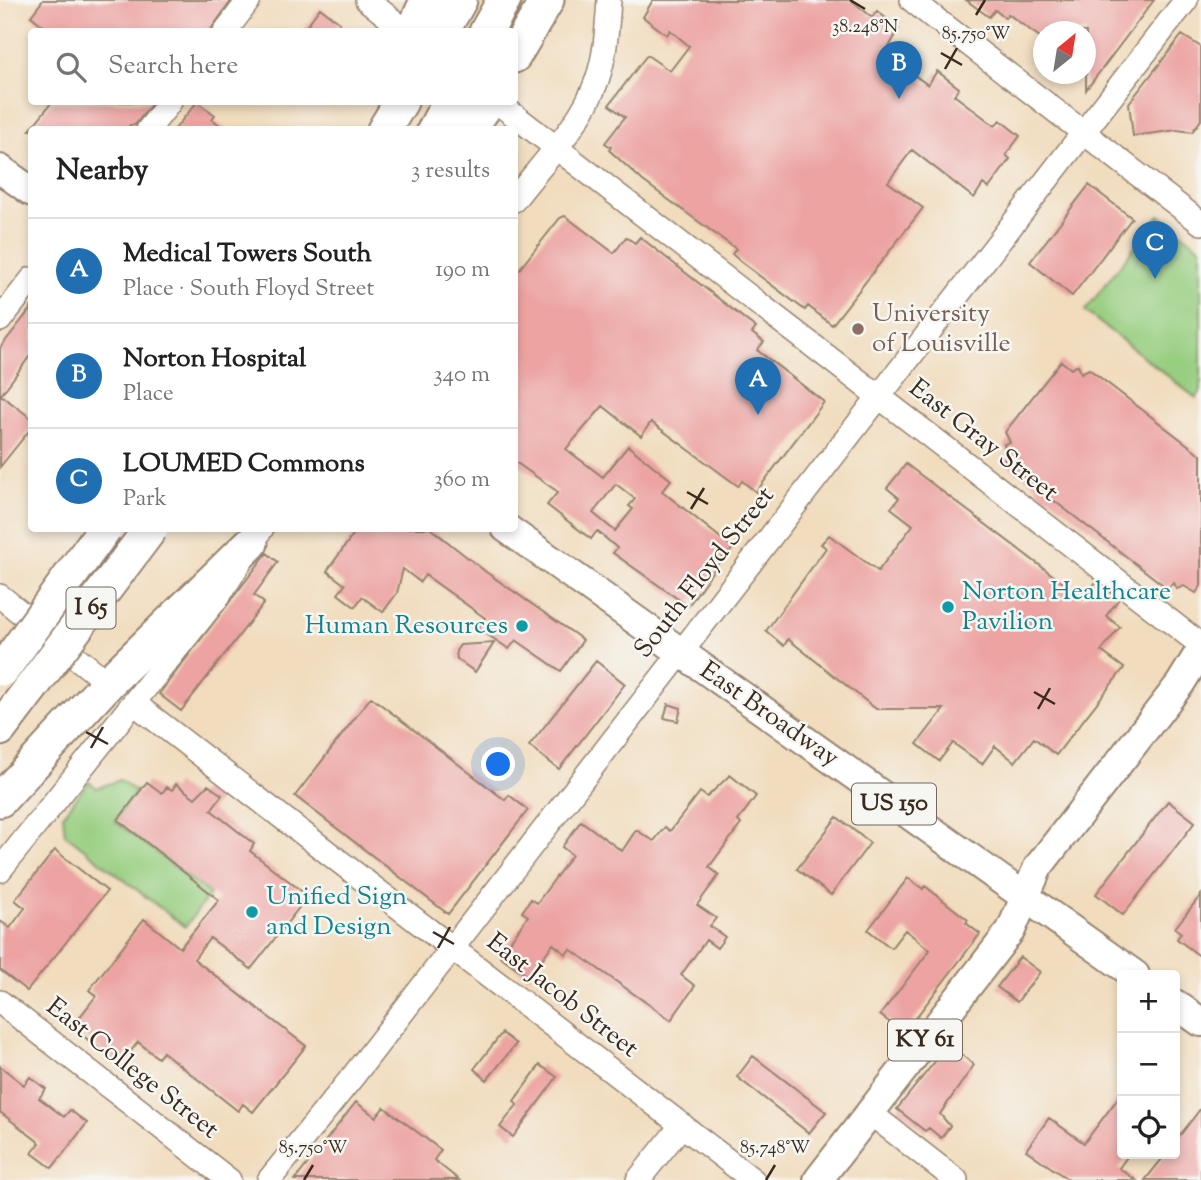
<!DOCTYPE html>
<meta charset="utf-8">
<style>
body{margin:0;font-family:"Sorts Mill Goudy",serif;background:#f6f6f6;color:#222}
.controls{position:absolute;right:21px;bottom:21px;display:grid;overflow:hidden;border-radius:7px;box-shadow:0 4px 10px #0003}
.controls button{width:63px;height:63px;display:grid;place-items:center;padding:0;border:0;border-bottom:2px solid #e0e0e0;background:#fff;color:#222;font:35px sans-serif}
.compass{position:absolute;left:1033px;top:21px;width:63px;height:63px;border-radius:50%;background:#fff;box-shadow:0 4px 10px #0003;rotate:30deg}
.you{position:absolute;left:499px;top:765px;width:24px;height:24px;margin:-18px;border:5px solid #fff;border-radius:50%;background:#1a73e8;box-shadow:0 0 0 10px #1a73e833}
.badge{display:grid;place-items:center;width:46px;height:46px;border-radius:50%;background:#1f6fb2;color:#fff;font-size:23px;font-weight:700}
.pin{position:absolute;translate:-50% -58px;filter:drop-shadow(0 2px 4px #0008)}
.pin::after{content:'';position:absolute;top:37px;width:24px;height:21px;background:inherit;clip-path:polygon(0 0,100% 0,50% 100%)}
.list{margin:0;padding:0;list-style:none}
h2{display:flex;justify-content:space-between;align-items:center;height:91px;margin:0;padding:0 28px;font-size:30px}
h2 small{font-size:23px;font-weight:400;color:#767676}
.list li{display:grid;grid-template-columns:46px 1fr auto;gap:21px;align-items:center;box-sizing:border-box;height:105px;padding:0 28px;border-top:2px solid #e0e0e0}
.list b{display:block;font-size:26px;white-space:nowrap}
.list p{margin:0;font-size:23px;white-space:nowrap;color:#767676}
.list em{font-size:23px;font-style:normal;color:#767676}
.icon{flex:none;width:38px;height:38px;fill:none;stroke:currentColor;stroke-width:2;stroke-linecap:round;stroke-linejoin:round}
.map{position:relative;flex:none;width:1201px;height:1180px;overflow:hidden}
.search{position:absolute;background:#fff;box-shadow:0 4px 10px #0003;left:28px;top:28px;width:490px;height:77px;display:flex;align-items:center;gap:18px;box-sizing:border-box;padding:0 24px;border-radius:7px;color:#767676;font-size:26px}
.panel{position:absolute;background:#fff;box-shadow:0 4px 10px #0003;left:28px;top:126px;width:490px;height:406px;border-radius:7px}
.map>svg:first-child{display:block}
.green{fill:#98ce80;stroke:#6a7c4f;stroke-width:2}
.building{fill:#eca3a1;fill-rule:evenodd}
.lines{fill:none;stroke-linecap:round;stroke-linejoin:round}
.minor-casing{stroke:#96836e;stroke-width:26}
.major-casing{stroke:#96836e;stroke-width:32}
.highway-casing{stroke:#96836e;stroke-width:37}
.minor{stroke:#fff;stroke-width:23}
.major{stroke:#fff;stroke-width:28}
.highway{stroke:#fff;stroke-width:33}
.highway-bridge-casing{stroke:#96836e;stroke-width:37;stroke-linecap:butt}
.highway-bridge{stroke:#fff;stroke-width:33}
.ticks{fill:none;stroke:#3b2a1e;stroke-width:2.5}
.education-dot{fill:#8d6e63;stroke:#f6f6f2;stroke-width:2.5}
.culture-dot{fill:#0f9aa8;stroke:#f6f6f2;stroke-width:2.5}
.labels{text-anchor:middle;dominant-baseline:central;stroke-width:5;stroke-linejoin:round;paint-order:stroke}
.shield{fill:#f6f6f2;stroke:#73675e;stroke-width:2}
.shield-label{font-size:24px;font-weight:bold;fill:#3b2a1e}
.education-label{font-size:26px;fill:#785e54;stroke:#f6f6f2;text-anchor:start}
.street-label{font-size:26px;fill:#3b2a1e;stroke:#f6f6f2}
.culture-label{font-size:26px;fill:#0d838f;stroke:#f6f6f2;text-anchor:start}
.ticks-label{font-size:18px;text-anchor:middle;fill:#3b2a1e;stroke:#f6f6f2;stroke-width:5;stroke-linejoin:round;paint-order:stroke}
</style>
<div class="map">
<svg width="1201" height="1180" viewBox="0 0 1201 1180">
<rect width="100%" height="100%" fill="#f6f6f2"/>
<filter id="ink" filterUnits="userSpaceOnUse"><feTurbulence type="fractalNoise" baseFrequency=".0143" numOctaves="2"/><feDisplacementMap in="SourceGraphic" scale="14" xChannelSelector="R" yChannelSelector="G"/><feConvolveMatrix kernelMatrix="1 2 1 2 8 2 1 2 1" color-interpolation-filters="sRGB"/></filter>
<filter id="wash" filterUnits="userSpaceOnUse"><feTurbulence type="fractalNoise" baseFrequency=".00686" numOctaves="4" result="noise"/><feDisplacementMap in="SourceGraphic" scale="28" xChannelSelector="R" yChannelSelector="G"/><feGaussianBlur stdDeviation="1.57" result="paint"/><feColorMatrix in="noise" values="0 0 0 0 0 0 0 0 0 0 0 0 0 0 0 0 0 1.4 0 .05"/><feComposite in="paint" operator="in"/></filter>
<g filter="url(#wash)">
<rect width="100%" height="100%" fill="#f1dcbd"/>
<!-- green -->
<path class="green" d="M1159,215L1201,248V391L1196,398L1085,311Z
M120,780L136,792L115,821L210,894L185,927L65,834L63,815L89,782L97,788Z"/>
<g id="blocks">
<!-- building -->
<path class="building" d="M43,0H232L209,32H51L31,16Z
M653,0H851L872,17L877,11L899,29L885,54L928,85L937,71L959,88L954,95L995,126L1000,120L1020,136L1006,155L1010,159L989,188L983,184L974,198L912,150L888,182L923,208L832,325L808,306L805,310L741,262L732,254L736,249L643,181L609,150L611,147L605,143L625,117L609,105L647,55L670,71L689,46L670,30L667,35L643,17Z
M966,0H1154L1086,90V32H1044V40L1008,14L1005,18L995,10L989,17Z
M320,8L340,23L334,32H302Z
M1182,35L1201,47V120L1192,132L1177,130L1133,136L1129,103Z
M52,102H153L135,125H130L126,130H30Z
M197,102L215,115L212,119L226,130H174Z
M1089,185L1132,218L1072,296L1030,262Z
M565,216L614,253L626,237L635,243L640,237L756,328L752,333L764,342L757,350L824,402L756,492L742,481L738,486L651,422L641,436L603,406L566,449L603,477L628,446L671,480L662,491L733,548L726,557L724,555L688,606L613,553L617,548L597,531L591,539L547,505L558,492L514,461V276L560,218ZM616,484L635,499L629,506L633,509L615,531L593,513Z
M32,307V353L1,395L32,419V427L0,467V348Z
M1061,361L1071,369L1078,365L1081,373L1089,369L1201,455V586L1196,593L1184,586L1177,589L1174,583L1167,588L1048,496L1046,498L1036,491L1038,487L1003,462L1008,454L1004,444L1010,442L1005,432Z
M906,464L1083,598L1096,582L1119,599L1106,616L1120,627L1101,651L1124,668L1056,755L1034,738L1015,762L995,746L982,764L953,743L939,761L917,744L944,709H876L788,639L784,646L766,631L826,548L821,544L829,535L878,571L913,525L891,508L899,498L887,488Z
M358,528H430L486,572L583,640L561,671L516,640L509,649L478,628L485,618L425,575L420,582L403,569L397,593L383,612L362,597L355,607L338,594L345,585L327,571Z
M267,553L278,562L254,595L264,603L181,711L159,694Z
M494,643L475,672L457,659L456,651L460,645Z
M596,661L625,684L559,769L529,746Z
M371,697L505,800L509,795L528,810L448,914L295,796Z
M668,704L681,708L678,721L664,718Z
M730,775L756,796L738,821L741,824L709,867L719,875L697,905L716,918L710,926L725,937L717,948L706,940L681,975L695,986L671,1020L570,949L566,954L553,944L529,977L500,956L528,916L522,912L531,899L537,903L572,855L562,847L581,821L622,851L636,830L654,841L665,827L670,831L700,792L707,797Z
M147,782L162,793L167,787L172,790L176,784L195,798L208,785L222,795L211,810L254,844L250,851L308,896L251,969L210,938L194,959L306,1046L253,1112L243,1104L238,1111L163,1052L158,1058L138,1042L120,1065L72,1027L96,996L89,990L144,919L180,948L219,900L118,820Z
M1168,801L1195,822L1123,915L1096,894Z
M837,817L870,843L831,895L797,869Z
M55,850L107,891L27,991L0,970V921L10,928L25,908L15,900Z
M908,878L923,889L925,886L968,920L966,923L980,934L904,1033L880,1015L930,950L905,930L891,948L868,930Z
M1201,895V957L1177,939L1181,933L1175,928Z
M1020,957L1040,972L1017,1002L997,987Z
M502,1033L516,1044L487,1080L474,1069Z
M949,1044L974,1065L940,1114L950,1126L941,1138L929,1128L925,1131L897,1109Z
M753,1056L826,1112L809,1133L737,1077Z
M540,1065L557,1077L513,1137L500,1127L517,1105L514,1101Z
M0,1066L24,1085L30,1077L46,1089L39,1098L64,1117L70,1110L87,1123L52,1168L32,1153L40,1143L0,1112Z
M1122,1093V1154H1129L1119,1168L1136,1180H1069L1026,1150L1049,1118L1084,1143Z
M356,1102L376,1117L384,1107L441,1150L434,1160L459,1180H295Z
M1201,1108V1180H1145L1166,1154H1175V1142Z"/>
</g>
</g>
<g filter="url(#ink)">
<use href="#blocks" fill-opacity="0" stroke="#96836e" stroke-width="2"/>
<g class="lines">
<!-- minor casing -->
<g class="minor-casing">
<path id="minor" d="M367,0L407,32
M912,0L937,20
M944,25L1201,223
M225,32L249,0
M497,102L1201,645
M148,130L170,102
M514,200C542,163 582,124 597,80C606,55 607,26 609,0
M0,320L32,279
M0,596L108,683
M135,704L753,1180
M0,870L218,597L262,528
M0,1002L229,1180
M870,1113L956,1180
M269,1180L354,1075L1186,0
M638,1180L682,1125"/>
</g>
<!-- major casing -->
<g class="major-casing">
<path id="major" d="M0,169L32,192
M506,528L1135,975
M1175,1004L1201,1022
M818,1180L1011,930L1038,867L1180,684L1201,650"/>
</g>
<!-- highway casing -->
<g class="highway-casing">
<path id="highway" d="M413,32L427,0
M442,32L460,0
M486,32L504,0
M514,56L547,0
M384,130L401,102
M434,130L449,102
M469,130L488,102
M0,729L31,688
M0,800L108,683L251,543"/>
</g>
<!-- minor -->
<use href="#minor" class="minor"/>
<!-- major -->
<use href="#major" class="major"/>
<!-- highway -->
<use href="#highway" class="highway"/>
<!-- highway-bridge casing -->
<g class="highway-bridge-casing">
<path id="highway-bridge" d="M3,669L105,528
M31,688L151,528"/>
</g>
<!-- highway-bridge -->
<use href="#highway-bridge" class="highway-bridge"/>
</g>
</g>
<!-- ticks -->
<path class="ticks" d="M850,0L865,9M976,15L985,0M941,53L962,65M945,69L957,48M687,492L708,504M691,509L704,488M1034,692L1055,704M1038,709L1050,688M86,732L108,744M91,748L103,727M433,932L454,944M438,948L450,927M304,1180L313,1165M766,1180L775,1165"/>
<!-- markers -->
<circle class="education-dot" cx="858" cy="329" r="7"/>
<g class="culture-dot">
<circle cx="948" cy="607" r="7"/>
<circle cx="522" cy="626" r="7"/>
<circle cx="252" cy="912" r="7"/>
</g>
<g class="labels">
<!-- shield labels -->
<g class="shield">
<rect x="66.5" y="587.5" width="49" height="41" rx="5"/>
<rect x="852" y="783.5" width="84" height="41" rx="5"/>
<rect x="888" y="1019.5" width="74" height="41" rx="5"/>
</g>
<g class="shield-label">
<text x="91" y="608">I 65</text>
<text x="894" y="804">US 150</text>
<text x="925" y="1040">KY 61</text>
</g>
<!-- education labels -->
<g class="education-label">
<text x="872" y="314">University<tspan x="872" dy="30">of Louisville</tspan></text>
</g>
<!-- street labels -->
<g class="street-label">
<text transform="translate(983 441) rotate(38)">East Gray Street</text>
<text transform="translate(705 573) rotate(-52)">South Floyd Street</text>
<text transform="translate(769 715) rotate(35)">East Broadway</text>
<text transform="translate(562 996) rotate(38)">East Jacob Street</text>
<text transform="translate(132 1069) rotate(38)">East College Street</text>
</g>
<!-- culture labels -->
<g class="culture-label">
<text x="962" y="592">Norton Healthcare<tspan x="962" dy="30">Pavilion</tspan></text>
<text x="508" y="626" text-anchor="end">Human Resources</text>
<text x="266" y="897">Unified Sign<tspan x="266" dy="30">and Design</tspan></text>
</g>
</g>
<g class="ticks-label">
<text x="865" y="32">38.248°N</text>
<text x="976" y="39">85.750°W</text>
<text x="313" y="1153">85.750°W</text>
<text x="775" y="1153">85.748°W</text>
</g>
</svg>
<div class="controls">
<button>+</button>
<button>−</button>
<button><svg class="icon" aria-label="locate" viewBox="0 0 24 24"><circle cx="12" cy="12" r="6"/><path d="M12 2v4M12 18v4M2 12h4M18 12h4"/></svg></button>
</div>
<svg class="compass" viewBox="-18 -18 36 36"><path d="M0-13l5 13h-10z" fill="#e53935"/><path d="M0 13l5-13h-10z" fill="#767676"/></svg>
<div class="you"></div>
<div class="pin badge" style="left:758px;top:415px">A</div>
<div class="pin badge" style="left:899px;top:99px">B</div>
<div class="pin badge" style="left:1155px;top:279px">C</div>
<div class="search"><svg class="icon" aria-label="search" viewBox="0 0 24 24"><circle cx="10" cy="10" r="6"/><path d="M15 15l6 6"/></svg>Search here</div>
<section class="panel">
<h2>Nearby<small>3 results</small></h2>
<ul class="list">
<li><span class="badge">A</span><div><b>Medical Towers South</b><p>Place · South Floyd Street</p></div><em>190 m</em></li>
<li><span class="badge">B</span><div><b>Norton Hospital</b><p>Place</p></div><em>340 m</em></li>
<li><span class="badge">C</span><div><b>LOUMED Commons</b><p>Park</p></div><em>360 m</em></li>
</ul>
</section>
</div>
